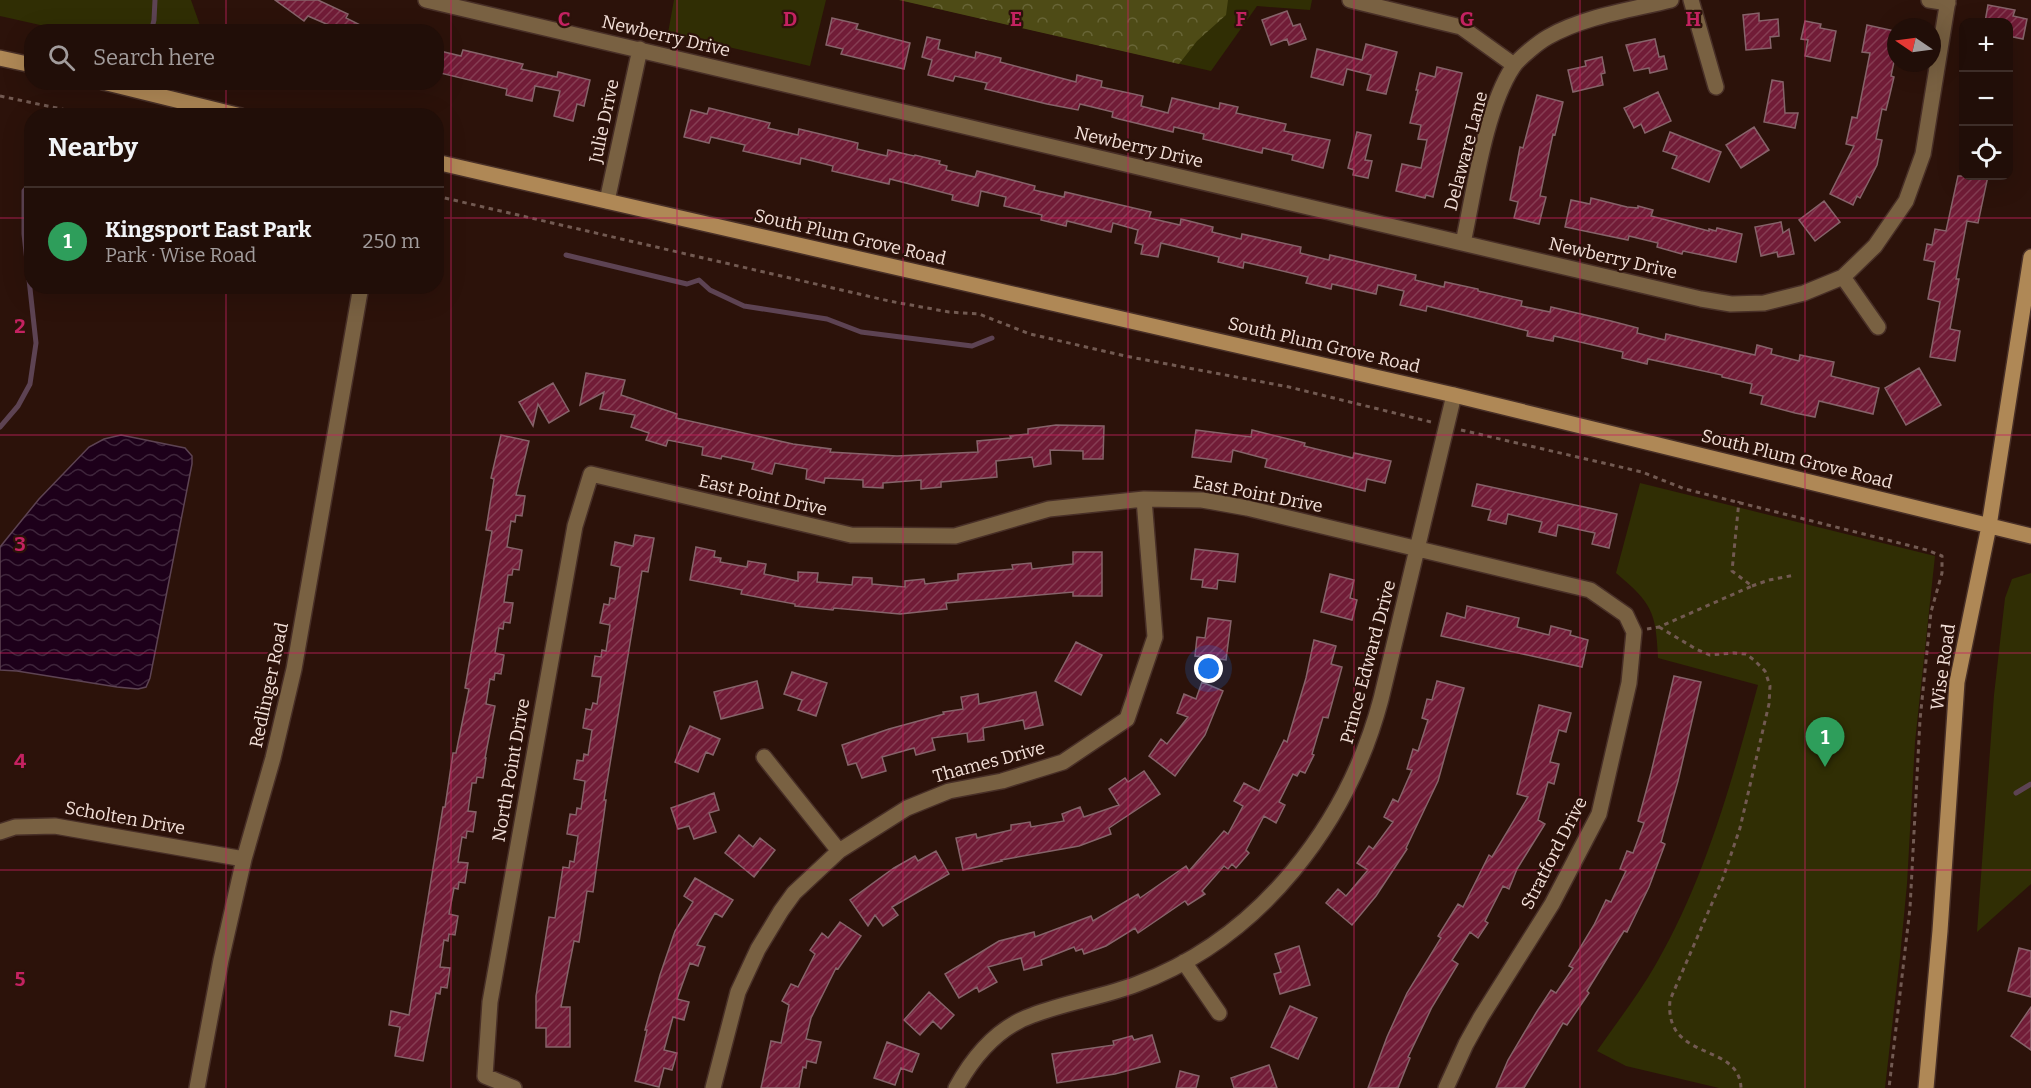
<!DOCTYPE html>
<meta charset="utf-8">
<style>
body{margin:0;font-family:Bitter,serif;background:#291712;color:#f1f3f6}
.controls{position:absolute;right:18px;top:18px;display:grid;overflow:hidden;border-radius:12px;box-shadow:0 6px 24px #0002}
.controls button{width:54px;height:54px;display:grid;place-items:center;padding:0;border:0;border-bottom:2px solid #3e2e29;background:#210e08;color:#f1f3f6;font:30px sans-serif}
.compass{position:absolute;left:1887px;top:18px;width:54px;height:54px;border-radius:50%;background:#210e08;box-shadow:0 6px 24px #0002;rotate:283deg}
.you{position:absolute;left:1209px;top:669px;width:21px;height:21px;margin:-15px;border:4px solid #fff;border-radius:50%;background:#1a73e8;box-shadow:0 0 0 9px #1a73e833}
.badge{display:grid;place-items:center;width:39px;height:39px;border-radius:50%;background:#7c3aed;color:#fff;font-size:20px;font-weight:700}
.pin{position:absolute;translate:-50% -50px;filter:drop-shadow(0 2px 3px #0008)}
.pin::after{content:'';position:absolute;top:32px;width:21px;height:18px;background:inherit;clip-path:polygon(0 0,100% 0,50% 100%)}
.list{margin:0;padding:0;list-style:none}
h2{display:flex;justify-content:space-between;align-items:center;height:78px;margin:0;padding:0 24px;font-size:26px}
h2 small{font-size:20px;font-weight:400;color:#a29c9c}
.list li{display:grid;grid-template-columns:39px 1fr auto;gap:18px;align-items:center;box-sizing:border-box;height:108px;padding:0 24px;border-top:2px solid #3e2e29}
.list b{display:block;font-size:22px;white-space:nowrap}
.list p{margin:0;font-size:20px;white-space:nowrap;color:#a29c9c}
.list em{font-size:20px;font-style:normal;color:#a29c9c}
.icon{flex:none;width:33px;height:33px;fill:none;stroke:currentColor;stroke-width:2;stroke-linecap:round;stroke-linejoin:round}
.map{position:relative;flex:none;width:2031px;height:1088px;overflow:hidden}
.search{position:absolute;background:#210e08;box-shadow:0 6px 24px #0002;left:24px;top:24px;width:420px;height:66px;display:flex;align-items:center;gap:15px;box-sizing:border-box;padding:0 21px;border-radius:24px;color:#a29c9c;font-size:22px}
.panel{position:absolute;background:#210e08;box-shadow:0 6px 24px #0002;left:24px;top:108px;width:420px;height:186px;border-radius:24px}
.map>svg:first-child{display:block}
.green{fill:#302e04}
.forest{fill:url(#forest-crowns)}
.water{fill:url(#water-waves);stroke:#5d4353;stroke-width:1.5}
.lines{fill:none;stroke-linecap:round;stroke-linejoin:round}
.stream{stroke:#5d4353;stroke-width:5}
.building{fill:url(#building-hatch);stroke:#86636a;stroke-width:1.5}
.street-casing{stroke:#482f27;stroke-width:18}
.secondary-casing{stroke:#482f27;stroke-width:18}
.path{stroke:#725a52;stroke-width:3;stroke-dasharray:4.5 4.5;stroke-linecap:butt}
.street{stroke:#796142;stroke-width:15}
.secondary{stroke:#af8856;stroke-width:15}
.grid{fill:none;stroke:#c42261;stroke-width:1.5;stroke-opacity:0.55}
.labels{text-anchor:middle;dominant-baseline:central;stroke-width:4.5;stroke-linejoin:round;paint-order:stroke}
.street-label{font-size:18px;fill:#f3e0d9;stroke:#2c120a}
.grid-label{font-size:20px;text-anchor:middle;font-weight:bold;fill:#c42261;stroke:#2c120a;stroke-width:4.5;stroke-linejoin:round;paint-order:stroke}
</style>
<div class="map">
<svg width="2031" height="1088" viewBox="0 0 2031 1088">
<defs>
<pattern id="forest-crowns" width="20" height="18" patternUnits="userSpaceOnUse" patternTransform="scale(1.5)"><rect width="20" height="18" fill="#4e4b16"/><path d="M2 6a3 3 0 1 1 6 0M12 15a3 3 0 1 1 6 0" fill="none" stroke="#686537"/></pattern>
<pattern id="water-waves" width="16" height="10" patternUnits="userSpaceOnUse" patternTransform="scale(1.5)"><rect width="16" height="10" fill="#1d001a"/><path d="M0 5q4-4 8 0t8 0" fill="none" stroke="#3e253b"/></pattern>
<pattern id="building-hatch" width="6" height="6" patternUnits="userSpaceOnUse" patternTransform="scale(1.5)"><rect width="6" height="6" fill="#711c37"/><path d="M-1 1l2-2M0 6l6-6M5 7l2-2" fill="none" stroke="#863d53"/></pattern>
</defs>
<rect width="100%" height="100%" fill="#2c120a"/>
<!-- green -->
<path class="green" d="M0,0H191L202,31H67L0,16Z
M674,0H826L810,66L668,33Z
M900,0H1312L1310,10L1257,6L1211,71Z
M1640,483L1935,556L1915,742L1907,884L1900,957L1885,1088H1719L1626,1066L1597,1051C1617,1022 1639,994 1656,964C1706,877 1732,781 1758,685L1658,658C1656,612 1652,603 1616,573Z
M2031,573V884L1977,932L1994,695L2005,598L2012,579Z"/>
<!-- forest -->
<path class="forest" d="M899,0H1228L1226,15L1197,41L1179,64Z"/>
<!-- water -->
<path class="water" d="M121,435L185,448L192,456V464L150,678L146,687L138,689L117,687L17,671L0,670V547L39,499L89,447L104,439Z"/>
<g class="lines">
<!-- stream -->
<path class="stream" d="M151,32L154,20L155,0
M566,255L687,284L699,280L710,290L744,306L827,319L861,332L972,346L992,338
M0,427L18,406L30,384L36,343L24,234V191L32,182
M2016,793L2031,784"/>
</g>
<!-- building -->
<path class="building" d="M275,0H318L348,14L346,18L374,32H329L331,26L308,16L304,21Z
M1988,5L2015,10L2013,16L2027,19L2023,39L2008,36V22H1985Z
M1287,11L1293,26L1300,24L1306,39L1289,45L1287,39L1271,45L1262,20Z
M1759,13V21L1778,19L1779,36L1770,37L1771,48L1746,50L1743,15Z
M832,18L858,24L856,29L910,43L904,69L841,54L843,49L826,45Z
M1805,21L1821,24L1820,28L1836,31L1830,61L1805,56L1808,40L1801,39Z
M1867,25L1895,31L1892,46L1896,47V52L1891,76L1894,77L1890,94L1886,110L1882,109L1876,139L1882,140L1877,165L1860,198L1857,196L1853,205L1830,194L1854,146L1846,144L1852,117L1857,118L1870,53L1862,52Z
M927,37L940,40L938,49L975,58L976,52L1001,58L1000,62L1076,82L1077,75L1102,81L1101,87L1143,96L1141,106L1168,113L1172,98L1219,109L1220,103L1238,107L1236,113L1286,124L1284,131L1330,140L1323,168L1292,160L1293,155L1263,148L1262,153L1203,139L1204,134L1174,127L1173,132L1119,119L1112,117L1113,112L1080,104L1078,110L1047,104L985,89L987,83L955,76L953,81L928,75L932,60L922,57Z
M1655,39L1659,57L1664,56L1667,69L1650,73L1649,68L1634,71L1626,45Z
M1366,44L1397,52L1386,94L1367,90L1371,75L1347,69L1343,85L1311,77L1317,49L1362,60Z
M436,50L461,56L463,50L523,64L521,69L557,77L558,72L590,80L584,106L577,104L573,121L554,116L560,91L535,86L532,101L506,95L507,89L436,72Z
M1602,57L1605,73L1601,74L1603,85L1573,92L1568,70L1586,66L1585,61Z
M1437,67L1462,73L1433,197L1426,195L1425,198L1396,191L1402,164L1421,168L1427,140L1418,139L1421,125L1410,123L1418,90H1416L1420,73L1435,77Z
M1772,80L1783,82L1785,113H1798L1795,128L1764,122Z
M1658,92L1671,121L1645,133L1641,124L1634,128L1624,108Z
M1537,95L1563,102L1555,135L1553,134L1540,196L1546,197L1539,224L1514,218L1518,202L1510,200L1520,147L1523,148Z
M709,108L770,123L768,128L798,135L799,129L858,143L857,149L887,156L888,150L914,156L915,155L940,161L939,164L947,166L946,170L975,177L977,171L1035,186L1034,190L1064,197L1065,192L1151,212L1149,218L1180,225L1181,219L1213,227L1212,232L1241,239L1242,234L1301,247L1300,253L1329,260L1330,255L1416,275L1415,280L1444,287L1445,282L1478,289V291L1522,301L1521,306L1550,312L1551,307L1611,321L1638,328L1637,333L1665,340L1666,334L1755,355L1757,345L1772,349L1771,354L1799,361L1800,355L1834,362L1831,376L1879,388L1873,414L1819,401L1815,417L1795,413L1761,404L1763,396L1750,393L1752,384L1722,377V375L1648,359L1647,364L1622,358L1623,352L1554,336L1553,341L1527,336L1528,331L1427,306L1426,311L1400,305L1404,291L1378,285L1376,294L1332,284L1331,289L1306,283L1308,277L1244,262L1243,268L1218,262L1219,257L1161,243L1158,257L1141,254L1143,245L1135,243L1138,230L1113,223L1111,232L1067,221L1066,226L1041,220L1042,215L1004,206L1006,197L981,191L978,206L952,200L953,195L890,179L889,184L832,171L833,166L801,158L800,164L743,151L745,145L711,137L709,143L684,137L691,110L707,114Z
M1754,127L1769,150L1741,168L1726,145Z
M1357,132L1371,135L1365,160L1372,161L1368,178L1353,175L1354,170L1348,168Z
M1670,132L1721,152L1709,182L1672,168L1677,156L1663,151Z
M1958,176H1988L1978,223L1967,221L1956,279H1959L1950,329L1960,331L1955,361L1930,357L1940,302L1928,299L1935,262L1924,260L1927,244L1932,245L1935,229L1946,231Z
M1591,198L1627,207L1638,208V206L1653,210L1651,216L1709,231V229L1716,231L1717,228L1742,234L1736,262L1683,251L1682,254L1657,247L1658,243L1629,236L1628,240L1565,227L1571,200L1590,204Z
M1824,201L1840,222L1815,241L1799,220Z
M1781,222L1783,233L1789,229L1794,254L1778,257L1777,252L1761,256L1755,227Z
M1919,368L1941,405L1906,425L1885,388Z
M586,373L625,380L621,395L677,414L676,418L793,444L831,449L830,452L897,456L978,452L977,441L1011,438L1010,436L1028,434V429L1056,425L1104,426L1103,459H1083V451L1050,450L1051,464L1034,467L1032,457L996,461L997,477L941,482V487L921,489V480L883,483V488L863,487V480L825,478L824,483L806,479L807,469L775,463L772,474L752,469L754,463L722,456L721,459L702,455L703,447L668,440L666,446L646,440L649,433L631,427L635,415L600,409L604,392L580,405Z
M553,383L569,411L549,423L538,404L533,426L519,402Z
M1196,430L1251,437L1252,430L1305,443L1304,446L1353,458L1354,453L1391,461L1385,483L1367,479L1365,491L1265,467L1267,459L1233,450L1231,462L1192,457Z
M501,435L529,441L516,495L525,496L522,516L516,515L515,522L511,521L507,547L522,550L519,570L513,569L512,575H508L504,602L513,603L510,623L504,622L503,629L499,628L495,653L504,655L501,674L495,673L494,680L490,679L486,704L495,706L485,758H486L483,778L477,777L476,783H472L468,811L476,812L473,832L467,831L466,838L462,837L458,862L468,863L465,883L459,882L458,889L454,888L449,914L458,916L455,935L449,934L448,941L444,940L440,967L450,968L447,988L441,987L440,994L436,993L423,1061L395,1056L400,1027L389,1025L391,1011L409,1015L443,807H445L453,753H456L469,689L465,688L492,531L486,530L494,479L491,478Z
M1477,484L1617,514L1609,548L1592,544L1595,533L1558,525L1556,536L1539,532L1542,522L1508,514L1506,524L1488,520L1491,510L1472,506Z
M635,535L654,538L648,572L642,571L604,800H606L593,892L587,891L579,942L574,941L561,1007H570V1047H546V1028H536V996L549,917L555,918L563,867L569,868L570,861L574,862L578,836L567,834L570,814L576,815L577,808L581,809L585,781L574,779L577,760L583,761L584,754L588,755L592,730L583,728L586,709L591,710L593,703L597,704L601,677L592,676L595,656L601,657L602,650L606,651L610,625L600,623L604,604L609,605L610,598L615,599L620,567L611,565L615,542L633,546Z
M696,547L715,551L714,557L721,558L720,562L747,567L748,561L766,564L764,574L798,581V572L818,573L817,582L852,585L853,577L872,578V584L905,587V581L924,579L925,584L958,580V574L1013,569L1012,565L1031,563L1032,569L1073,564V552H1102V596H1073V592L946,603L947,609L900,614L834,608L833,610L795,606V604L741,594L742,590L690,580Z
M1195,549L1238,554L1235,582L1218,580L1217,589L1202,587L1203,580L1191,579Z
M1330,574L1354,580L1350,598L1357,600L1352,620L1321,612Z
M1467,606L1519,618L1517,627L1549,635L1551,626L1571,631L1570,635L1588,640L1582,667L1441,636L1447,613L1465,618Z
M1208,618L1231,621L1226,660L1195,656L1197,637L1205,638Z
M1314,640L1336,646L1331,664L1342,667L1328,718L1323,717L1312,754L1314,755L1305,773L1300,771L1297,776L1293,774L1279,802L1285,805L1276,823L1264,816L1246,850L1249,853L1236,868L1232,864L1228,869L1224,866L1202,891L1205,894L1188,905L1185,901L1138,933L1135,928L1106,946L1084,954L1082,949L1076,951L1074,947L1041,960L1042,965L1024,970L1021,958L988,967L997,982L979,992L977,987L959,998L945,974L999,941L1034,932L1035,937L1091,916L1093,921L1138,894L1140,898L1186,866L1189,871L1224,831L1228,834L1243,806L1234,801L1244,783L1259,791L1284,740L1287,742L1306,678Z
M1076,642L1102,655L1081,695L1055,681Z
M792,672L827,683L816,716L798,710L802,700L784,694Z
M1674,676L1701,682L1678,781L1661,842L1665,844L1649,887L1627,932L1624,931L1587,991L1589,993L1567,1025L1563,1023L1524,1088H1496L1508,1060L1536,1013L1551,990L1556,993L1573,968L1569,966L1594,925L1606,900L1611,902L1626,871L1620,869L1627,851L1633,853L1644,823L1638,821L1651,773Z
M757,681L763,708L721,719L714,692Z
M1437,681L1464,688L1438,781L1406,848L1407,849L1376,896L1352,925L1326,903L1338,889L1346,896L1368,870L1357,863L1369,846L1373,849L1393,822L1384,817L1393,799L1398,802L1412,770L1407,769L1413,749L1418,751L1428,720L1422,718L1427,699L1432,700Z
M1202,682L1223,691L1205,735L1175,776L1149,756L1161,739L1167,744L1188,717L1177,713L1184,694L1196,699Z
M1036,692L1043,725L1025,729L1023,720L983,728L984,740L968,742L967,733L932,738L935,750L916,755L914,748L882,757L886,771L862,778L856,763L848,765L842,745L889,729L944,714L943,712L963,709L961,697L978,694L979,704Z
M1539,705L1571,713L1566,732L1559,730L1550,762L1559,764L1554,784L1548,782L1538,820L1545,824L1517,869L1509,889L1503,886L1485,921L1488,923L1478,938L1470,932L1452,960L1458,964L1432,1007L1408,1057L1410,1058L1398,1088H1368L1387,1037L1407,993L1441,938L1438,936L1458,904L1463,907L1489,855L1492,857L1528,797L1517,794Z
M690,726L720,739L713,755L706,752L698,772L675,762Z
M1144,771L1160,794L1109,828L1111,834L1079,846L1001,860L1002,861L963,870L956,838L976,834L977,838L1011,830V825L1030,822L1031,827L1064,821L1062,814L1080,807L1084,817L1119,805L1109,789L1125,778L1128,782Z
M714,793L719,810L709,813L716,832L694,839L689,826L678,829L671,808Z
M739,835L753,847L760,838L775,850L754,877L725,853Z
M936,851L949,874L892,907L898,915L883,926L875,915L868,926L850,900L894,868L915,856L918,861Z
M695,878L733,900L722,917L715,913L697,945L705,947L698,966L690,963L677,999L689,1002L684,1020L673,1017L664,1050L677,1053L672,1070L664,1068L659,1087L635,1081L647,1030H645L660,975L675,931L693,902L684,896Z
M840,922L861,936L838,969L836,968L811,1018L806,1039L821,1042L816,1063L807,1061L806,1068L803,1067L799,1088H761L771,1041L781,1043L789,1005L782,1001L791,984L798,987L815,954L810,950L822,933L828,938Z
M1299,946L1310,985L1280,994L1274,974L1281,972L1275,954Z
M2019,948L2031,951V997L2008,991Z
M929,992L954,1015L941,1029L933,1021L920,1035L904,1020Z
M1290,1006L1317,1018L1298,1059L1271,1047Z
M2031,1007V1050L2011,1036Z
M1152,1035L1160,1062L1115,1074L1057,1083L1052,1054L1114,1045L1113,1041L1132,1036L1134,1040Z
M887,1042L919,1054L912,1072L901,1068L895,1085L874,1078Z
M1269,1065L1277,1088H1234L1231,1078Z
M1180,1071L1199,1076L1196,1088H1176Z"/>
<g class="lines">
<!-- street casing -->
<g class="street-casing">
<path id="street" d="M426,0L1701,299L1731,304L1764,303L1804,293L1843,277L1875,246L1906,201L1923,154L1948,0
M1350,0L1461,27L1514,65
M1691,0L1716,87
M1929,0L1948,3
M607,201L640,49
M1463,243C1474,193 1485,109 1513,67C1519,58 1539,42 1548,37C1585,16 1631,10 1671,0
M1843,277L1878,327
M764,757L839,851
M0,832L15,827L55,826L244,859
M1184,962L1219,1013
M197,1088L221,960L244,859L273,758L294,669L361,286
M514,1088L485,1076L490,1002L575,526L591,474L851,535L955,536L1049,509L1144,499L1202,500L1247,508L1590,590L1626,615L1634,632L1629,683L1599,814L1552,904L1481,1017L1466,1044L1446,1088
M713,1088L738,992L758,949L781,911L794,893L839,851L907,808L949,791L1002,781L1063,762L1127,719L1155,637L1144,499
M956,1088C973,1057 998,1027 1033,1015C1067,1002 1103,997 1137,984C1261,938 1348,823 1381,699L1454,395"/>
</g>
<!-- secondary casing -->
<g class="secondary-casing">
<path id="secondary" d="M0,58L32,65
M103,82L241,116
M436,162L1454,395L2031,536
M1926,1088L1940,931L1957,682L1989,526L2031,257"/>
</g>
<!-- path -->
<path class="path" d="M0,96L95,116
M436,196L889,301L949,312L979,314L1030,334L1125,356L1289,387L1431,422
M1461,430L1642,472L1685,489L1927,550L1942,556V573L1931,612L1920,720L1910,908L1889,1088
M1752,586L1769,580L1795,575
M1659,627L1696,649L1710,655L1734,653L1746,654L1754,660L1765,671L1770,686L1769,704L1740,828L1723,878L1670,1000C1664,1063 1739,1041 1741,1088
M1647,629L1659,627L1752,586L1732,571L1739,501"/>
<!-- street -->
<use href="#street" class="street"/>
<!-- secondary -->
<use href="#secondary" class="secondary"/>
</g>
<!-- grid -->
<path class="grid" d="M226,0V32M451,0V1088M677,0V1088M903,0V1088M1128,0V1088M1354,0V1088M1580,0V1088M1805,0V1088M226,82V116M0,218H32M436,218H2031M226,286V1088M0,435H2031M0,653H2031M0,870H2031"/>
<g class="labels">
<!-- street labels -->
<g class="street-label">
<text transform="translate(666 36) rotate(13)">Newberry Drive</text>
<text transform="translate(604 121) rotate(-78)">Julie Drive</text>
<text transform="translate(1139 147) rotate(13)">Newberry Drive</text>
<text transform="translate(1466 151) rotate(-75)">Delaware Lane</text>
<text transform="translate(850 237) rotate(13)">South Plum Grove Road</text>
<text transform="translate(1613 258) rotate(13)">Newberry Drive</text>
<text transform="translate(1324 345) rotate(13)">South Plum Grove Road</text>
<text transform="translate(1797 459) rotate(14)">South Plum Grove Road</text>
<text transform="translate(1258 494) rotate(11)">East Point Drive</text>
<text transform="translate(763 495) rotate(13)">East Point Drive</text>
<text transform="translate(1368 662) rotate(-75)">Prince Edward Drive</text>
<text transform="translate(1943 667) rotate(-82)">Wise Road</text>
<text transform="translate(269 685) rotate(-78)">Redlinger Road</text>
<text transform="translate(989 762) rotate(-15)">Thames Drive</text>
<text transform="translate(511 770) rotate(-80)">North Point Drive</text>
<text transform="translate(125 818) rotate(10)">Scholten Drive</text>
<text transform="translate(1554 853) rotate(-63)">Stratford Drive</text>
</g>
</g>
<g class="grid-label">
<text x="564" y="26">C</text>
<text x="790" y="26">D</text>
<text x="1016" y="26">E</text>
<text x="1241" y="26">F</text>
<text x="1467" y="26">G</text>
<text x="1693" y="26">H</text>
<text x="20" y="333">2</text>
<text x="20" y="551">3</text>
<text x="20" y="768">4</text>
<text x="20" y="986">5</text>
</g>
</svg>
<div class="controls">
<button>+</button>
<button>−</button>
<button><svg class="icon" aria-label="locate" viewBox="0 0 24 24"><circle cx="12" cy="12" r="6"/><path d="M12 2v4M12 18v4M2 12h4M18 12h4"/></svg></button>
</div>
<svg class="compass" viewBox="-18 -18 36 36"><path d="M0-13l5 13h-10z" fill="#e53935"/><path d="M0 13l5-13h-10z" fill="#a29c9c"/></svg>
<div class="you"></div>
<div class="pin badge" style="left:1825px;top:767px;background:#2e9e5b">1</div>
<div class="search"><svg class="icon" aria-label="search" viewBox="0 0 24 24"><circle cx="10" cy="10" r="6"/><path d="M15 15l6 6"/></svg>Search here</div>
<section class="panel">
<h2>Nearby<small></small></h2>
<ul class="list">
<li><span class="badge" style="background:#2e9e5b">1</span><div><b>Kingsport East Park</b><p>Park · Wise Road</p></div><em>250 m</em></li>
</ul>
</section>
</div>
